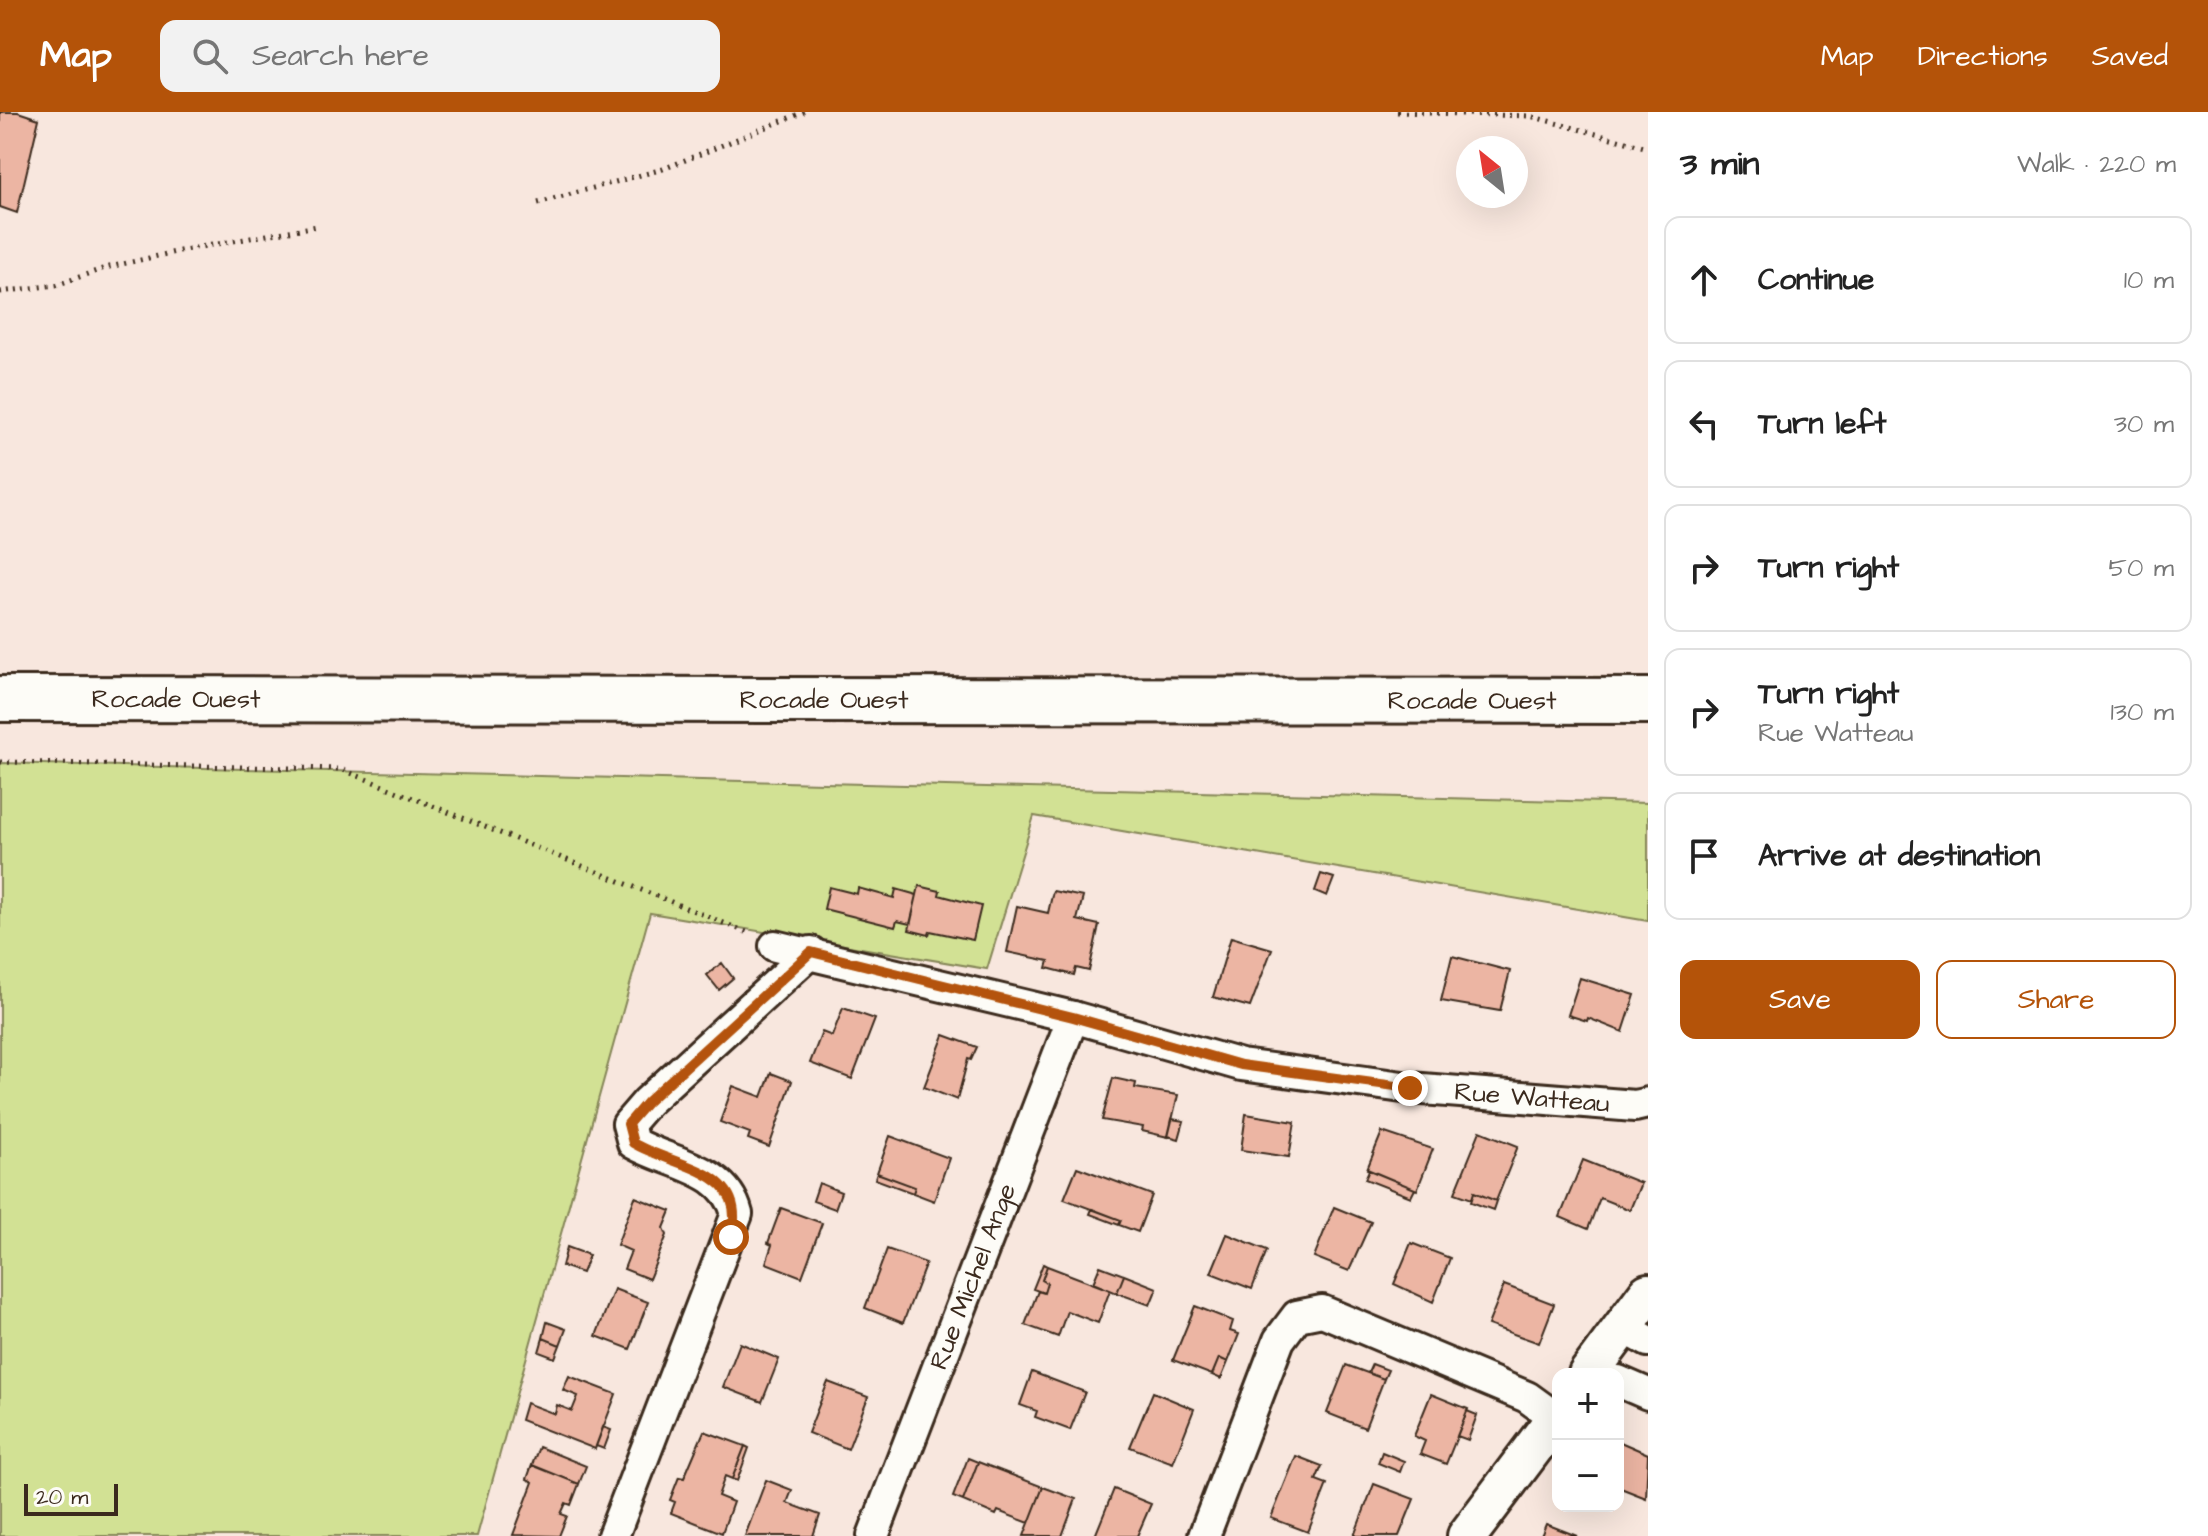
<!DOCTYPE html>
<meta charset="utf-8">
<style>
body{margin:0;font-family:"Architects Daughter",sans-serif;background:#f2f2f2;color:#222}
.controls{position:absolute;right:24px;bottom:24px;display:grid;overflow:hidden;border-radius:16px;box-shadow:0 8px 32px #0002}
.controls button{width:72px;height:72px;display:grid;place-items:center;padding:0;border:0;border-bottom:2px solid #e0e0e0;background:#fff;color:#222;font:40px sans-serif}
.compass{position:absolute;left:1456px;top:24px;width:72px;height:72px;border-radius:50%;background:#fff;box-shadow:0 8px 32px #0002;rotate:330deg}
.scale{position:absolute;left:24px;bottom:20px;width:94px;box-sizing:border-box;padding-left:8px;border:4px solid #3b2a1e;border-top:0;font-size:22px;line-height:28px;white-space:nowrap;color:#3b2a1e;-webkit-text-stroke:6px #fdfcf7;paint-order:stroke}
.stop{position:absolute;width:24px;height:24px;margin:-18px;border:6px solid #b45309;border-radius:50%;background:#fff}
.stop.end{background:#b45309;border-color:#fff;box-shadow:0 2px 8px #0008}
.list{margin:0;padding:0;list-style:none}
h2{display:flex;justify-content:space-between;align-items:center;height:104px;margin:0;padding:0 32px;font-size:34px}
h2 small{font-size:26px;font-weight:400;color:#767676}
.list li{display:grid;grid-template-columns:52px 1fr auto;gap:24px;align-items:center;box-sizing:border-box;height:128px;margin:0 16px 16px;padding:0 16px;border:2px solid #e0e0e0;border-radius:16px}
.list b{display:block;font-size:30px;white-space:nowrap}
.list p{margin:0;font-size:26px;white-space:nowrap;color:#767676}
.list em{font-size:26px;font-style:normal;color:#767676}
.actions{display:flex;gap:16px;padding:24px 32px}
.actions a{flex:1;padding:18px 0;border:2px solid #b45309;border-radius:16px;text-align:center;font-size:28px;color:#b45309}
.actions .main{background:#b45309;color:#fff}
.icon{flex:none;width:44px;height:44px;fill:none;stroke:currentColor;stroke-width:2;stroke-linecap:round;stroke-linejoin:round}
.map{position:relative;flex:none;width:1648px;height:1424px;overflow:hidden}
header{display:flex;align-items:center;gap:48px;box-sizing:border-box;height:112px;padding:0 40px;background:#b45309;color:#fff}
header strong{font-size:38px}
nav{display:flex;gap:44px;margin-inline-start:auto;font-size:28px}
.search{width:560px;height:72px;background:#f2f2f2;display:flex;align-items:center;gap:20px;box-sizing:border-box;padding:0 28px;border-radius:16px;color:#767676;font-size:30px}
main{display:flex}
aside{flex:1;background:#fff}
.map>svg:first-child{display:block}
.green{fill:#d2e194;stroke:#868659;stroke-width:2}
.building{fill:#ecb5a3;stroke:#3b2a1e;stroke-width:2}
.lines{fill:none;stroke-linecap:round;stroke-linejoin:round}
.minor-casing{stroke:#3b2a1e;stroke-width:36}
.tertiary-casing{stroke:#3b2a1e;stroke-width:44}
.primary-casing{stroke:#3b2a1e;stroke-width:50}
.path{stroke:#3b2a1e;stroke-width:5;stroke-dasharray:2 6;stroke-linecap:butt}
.minor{stroke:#fdfcf7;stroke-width:30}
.tertiary{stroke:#fdfcf7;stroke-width:38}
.primary{stroke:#fdfcf7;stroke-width:44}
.route{stroke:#b45309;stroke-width:10}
.labels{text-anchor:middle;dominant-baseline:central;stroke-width:6;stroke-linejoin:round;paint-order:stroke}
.street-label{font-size:26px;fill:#3b2a1e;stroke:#fdfcf7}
</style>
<header>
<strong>Map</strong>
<div class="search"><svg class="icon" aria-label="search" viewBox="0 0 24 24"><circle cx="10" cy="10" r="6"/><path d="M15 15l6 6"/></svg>Search here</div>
<nav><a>Map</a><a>Directions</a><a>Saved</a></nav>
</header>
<main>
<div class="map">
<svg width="1648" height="1424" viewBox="0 0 1648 1424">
<rect width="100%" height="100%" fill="#f8e7de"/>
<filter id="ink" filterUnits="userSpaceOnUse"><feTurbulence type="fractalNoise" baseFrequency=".0125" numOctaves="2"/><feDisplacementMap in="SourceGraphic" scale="16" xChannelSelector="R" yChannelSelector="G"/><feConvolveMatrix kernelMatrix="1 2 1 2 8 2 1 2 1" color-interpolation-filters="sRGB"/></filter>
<g filter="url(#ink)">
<!-- green -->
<path class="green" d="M0,651L1648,691V809L1034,704L987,857L650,801L477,1424H0Z"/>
<!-- building -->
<path class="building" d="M0,0H18L39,7L17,101L0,95Z
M1321,762L1334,766L1327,784L1315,779Z
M919,774L940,779L939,783L981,794L973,828L930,819L929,823L909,818Z
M829,775L857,782L858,776L894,786L896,777L917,783L910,812L897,809L895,815L824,797Z
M1053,779L1083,785L1077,808L1099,813L1089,859L1076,856L1074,863L1047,856L1049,849L1007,840L1017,794L1048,801Z
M1231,825L1272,837L1250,895L1213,885Z
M1452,844L1510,859L1500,899L1441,889Z
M722,851L733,866L719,878L707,863Z
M1580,866L1635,883L1623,920L1588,906L1587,909L1568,903Z
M843,896L875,907L852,967L810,951L822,920L832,924Z
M944,923L977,935L971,948L968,947L957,988L924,975Z
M771,961L792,969L769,1035L748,1027L750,1021L720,1010L733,974L762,985Z
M1113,966L1136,971L1135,976L1178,983L1168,1025L1142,1019L1143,1015L1102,1008Z
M1246,1002L1295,1010L1289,1045L1241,1038Z
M1172,1007L1184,1009L1179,1027L1168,1024Z
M1480,1019L1518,1034L1496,1089L1474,1080L1472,1087L1455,1081Z
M1382,1020L1433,1037L1417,1078L1367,1057Z
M890,1024L949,1046L934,1089L913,1081L915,1075L877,1061Z
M1583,1048L1641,1071L1630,1098L1600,1086L1588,1117L1560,1105Z
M1077,1055L1152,1083L1138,1120L1119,1113L1121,1108L1064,1087Z
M1369,1058L1415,1077L1411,1085L1365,1067Z
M877,1061L915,1075L913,1081L875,1067Z
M819,1071L841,1080L835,1097L813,1089Z
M1474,1080L1496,1089L1493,1098L1471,1090Z
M635,1085L671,1099L664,1116L667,1123L649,1167L624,1157L631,1139L617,1133Z
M1334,1095L1371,1110L1349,1159L1314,1145Z
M781,1096L822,1111L802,1165L766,1151L772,1133L768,1131Z
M1092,1097L1121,1108L1119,1113L1090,1102Z
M1227,1122L1267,1138L1252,1177L1211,1161Z
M1411,1131L1450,1146L1433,1190L1394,1172Z
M567,1135L589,1143L582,1161L562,1154Z
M887,1137L926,1151L903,1211L865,1196Z
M1043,1152L1047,1154L1042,1168L1047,1171L1044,1181L1033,1177Z
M1047,1154L1110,1178L1098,1211L1067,1199L1058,1225L1025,1213L1038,1179L1044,1181L1047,1171L1042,1168Z
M1100,1154L1124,1163L1117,1181L1093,1171Z
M1124,1163L1157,1176L1150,1193L1117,1181Z
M1504,1173L1554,1192L1539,1231L1488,1213Z
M614,1177L648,1190L630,1237L596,1224Z
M1195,1194L1233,1209L1230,1219L1239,1222L1228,1250L1219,1246L1212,1263L1173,1248Z
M547,1210L566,1217L560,1233L543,1226Z
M543,1226L560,1233L555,1246L539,1240Z
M740,1231L779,1247L762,1290L723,1275Z
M1219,1246L1228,1250L1221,1267L1212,1263Z
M1372,1252L1388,1258L1384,1267L1368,1261Z
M1346,1253L1384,1267L1365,1316L1327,1301Z
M1032,1260L1085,1280L1070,1318L1035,1305L1037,1299L1020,1293Z
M569,1264L616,1282L595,1337L521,1308L526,1291L555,1302L557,1293L572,1299L578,1284L563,1278Z
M828,1270L868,1285L848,1337L808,1321Z
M1153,1280L1194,1297L1173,1351L1130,1335Z
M1431,1282L1468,1297L1446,1352L1420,1342L1425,1329L1414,1324Z
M1467,1299L1477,1303L1468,1328L1457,1324Z
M603,1315L611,1318L604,1337L596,1334Z
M704,1319L745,1334L732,1367L725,1364L718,1384L733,1390L722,1421L671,1401L675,1390L670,1388L679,1365L684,1366Z
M1618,1329L1648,1342L1646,1386L1618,1375Z
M745,1334L749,1336L737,1369L732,1367Z
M539,1335L586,1354L579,1372L532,1353Z
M1382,1340L1404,1349L1400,1360L1378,1351Z
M1296,1344L1322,1354L1316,1368L1327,1372L1308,1420L1271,1406Z
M968,1346L978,1350L963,1389L953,1385Z
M978,1350L1043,1375L1029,1411L998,1399L996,1403L963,1389Z
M532,1353L579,1372L571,1393L566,1391L561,1402L567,1404L559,1424L513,1423L533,1370L527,1367Z
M766,1368L792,1378L787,1391L820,1403L813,1424H745Z
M1374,1372L1414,1387L1399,1424H1354Z
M1043,1375L1076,1387L1062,1424H1024Z
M1114,1377L1151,1392L1137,1424H1095Z
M1546,1412L1577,1424H1541Z"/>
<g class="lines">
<!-- minor casing -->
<g class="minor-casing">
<g id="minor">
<path id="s1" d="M775,834L1073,905L1241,953L1410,976L1635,994L1648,991"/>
<path d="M1623,1215L1648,1229"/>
<path d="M1618,1269L1648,1282"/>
<path d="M613,1424L737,1102C725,1055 672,1053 633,1031L628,1012L647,990L811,840"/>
<path id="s2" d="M873,1424L1073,905"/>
<path d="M1204,1424L1279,1228L1297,1204L1322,1199L1527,1285L1556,1306"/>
</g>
</g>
<!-- tertiary casing -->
<g class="tertiary-casing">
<path id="tertiary" d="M1588,1262L1648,1181
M1467,1424L1558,1303"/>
</g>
<!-- primary casing -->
<g class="primary-casing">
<g id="primary">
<path id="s3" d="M0,587L1648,589"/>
</g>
</g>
<!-- path -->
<path class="path" d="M1397,0L1530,4L1648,36
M538,91L663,57L804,0
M0,180L56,173L105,156L184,138L317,114
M0,650L341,657L751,822"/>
<!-- minor -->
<use href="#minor" class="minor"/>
<!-- tertiary -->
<use href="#tertiary" class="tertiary"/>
<!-- primary -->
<use href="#primary" class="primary"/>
</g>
</g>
<g class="lines" filter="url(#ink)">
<!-- route -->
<path class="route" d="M731,1125C750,1057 678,1057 633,1031L628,1012L647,990L811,840L1073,905L1241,953L1410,976"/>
</g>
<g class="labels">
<!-- street labels -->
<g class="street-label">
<text stroke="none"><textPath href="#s3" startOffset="176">Rocade Ouest</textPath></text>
<text stroke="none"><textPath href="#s3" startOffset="824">Rocade Ouest</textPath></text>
<text stroke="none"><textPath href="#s3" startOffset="1472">Rocade Ouest</textPath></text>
<text stroke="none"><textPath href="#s1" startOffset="774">Rue Watteau</textPath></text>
<text stroke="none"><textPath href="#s2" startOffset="278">Rue Michel Ange</textPath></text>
</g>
</g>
</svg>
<div class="controls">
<button>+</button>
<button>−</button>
</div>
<svg class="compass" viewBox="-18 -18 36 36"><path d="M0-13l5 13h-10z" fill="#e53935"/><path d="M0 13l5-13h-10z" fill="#767676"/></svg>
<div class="scale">20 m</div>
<div class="stop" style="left:731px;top:1125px"></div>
<div class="stop end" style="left:1410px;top:976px"></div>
</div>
<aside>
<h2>3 min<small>Walk · 220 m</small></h2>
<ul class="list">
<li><svg class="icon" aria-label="ahead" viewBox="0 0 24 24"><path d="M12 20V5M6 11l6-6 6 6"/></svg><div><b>Continue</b></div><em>10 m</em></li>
<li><svg class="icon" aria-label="left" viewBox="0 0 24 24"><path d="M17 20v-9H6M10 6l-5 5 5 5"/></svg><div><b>Turn left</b></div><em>30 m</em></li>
<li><svg class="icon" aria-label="right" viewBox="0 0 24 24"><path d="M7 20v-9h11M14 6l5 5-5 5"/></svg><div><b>Turn right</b></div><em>50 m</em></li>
<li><svg class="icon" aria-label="right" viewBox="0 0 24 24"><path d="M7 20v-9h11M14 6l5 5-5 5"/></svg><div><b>Turn right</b><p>Rue Watteau</p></div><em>130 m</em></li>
<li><svg class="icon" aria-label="arrive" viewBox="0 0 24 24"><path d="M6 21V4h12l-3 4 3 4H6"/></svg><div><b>Arrive at destination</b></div></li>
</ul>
<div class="actions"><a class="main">Save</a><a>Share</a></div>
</aside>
</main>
